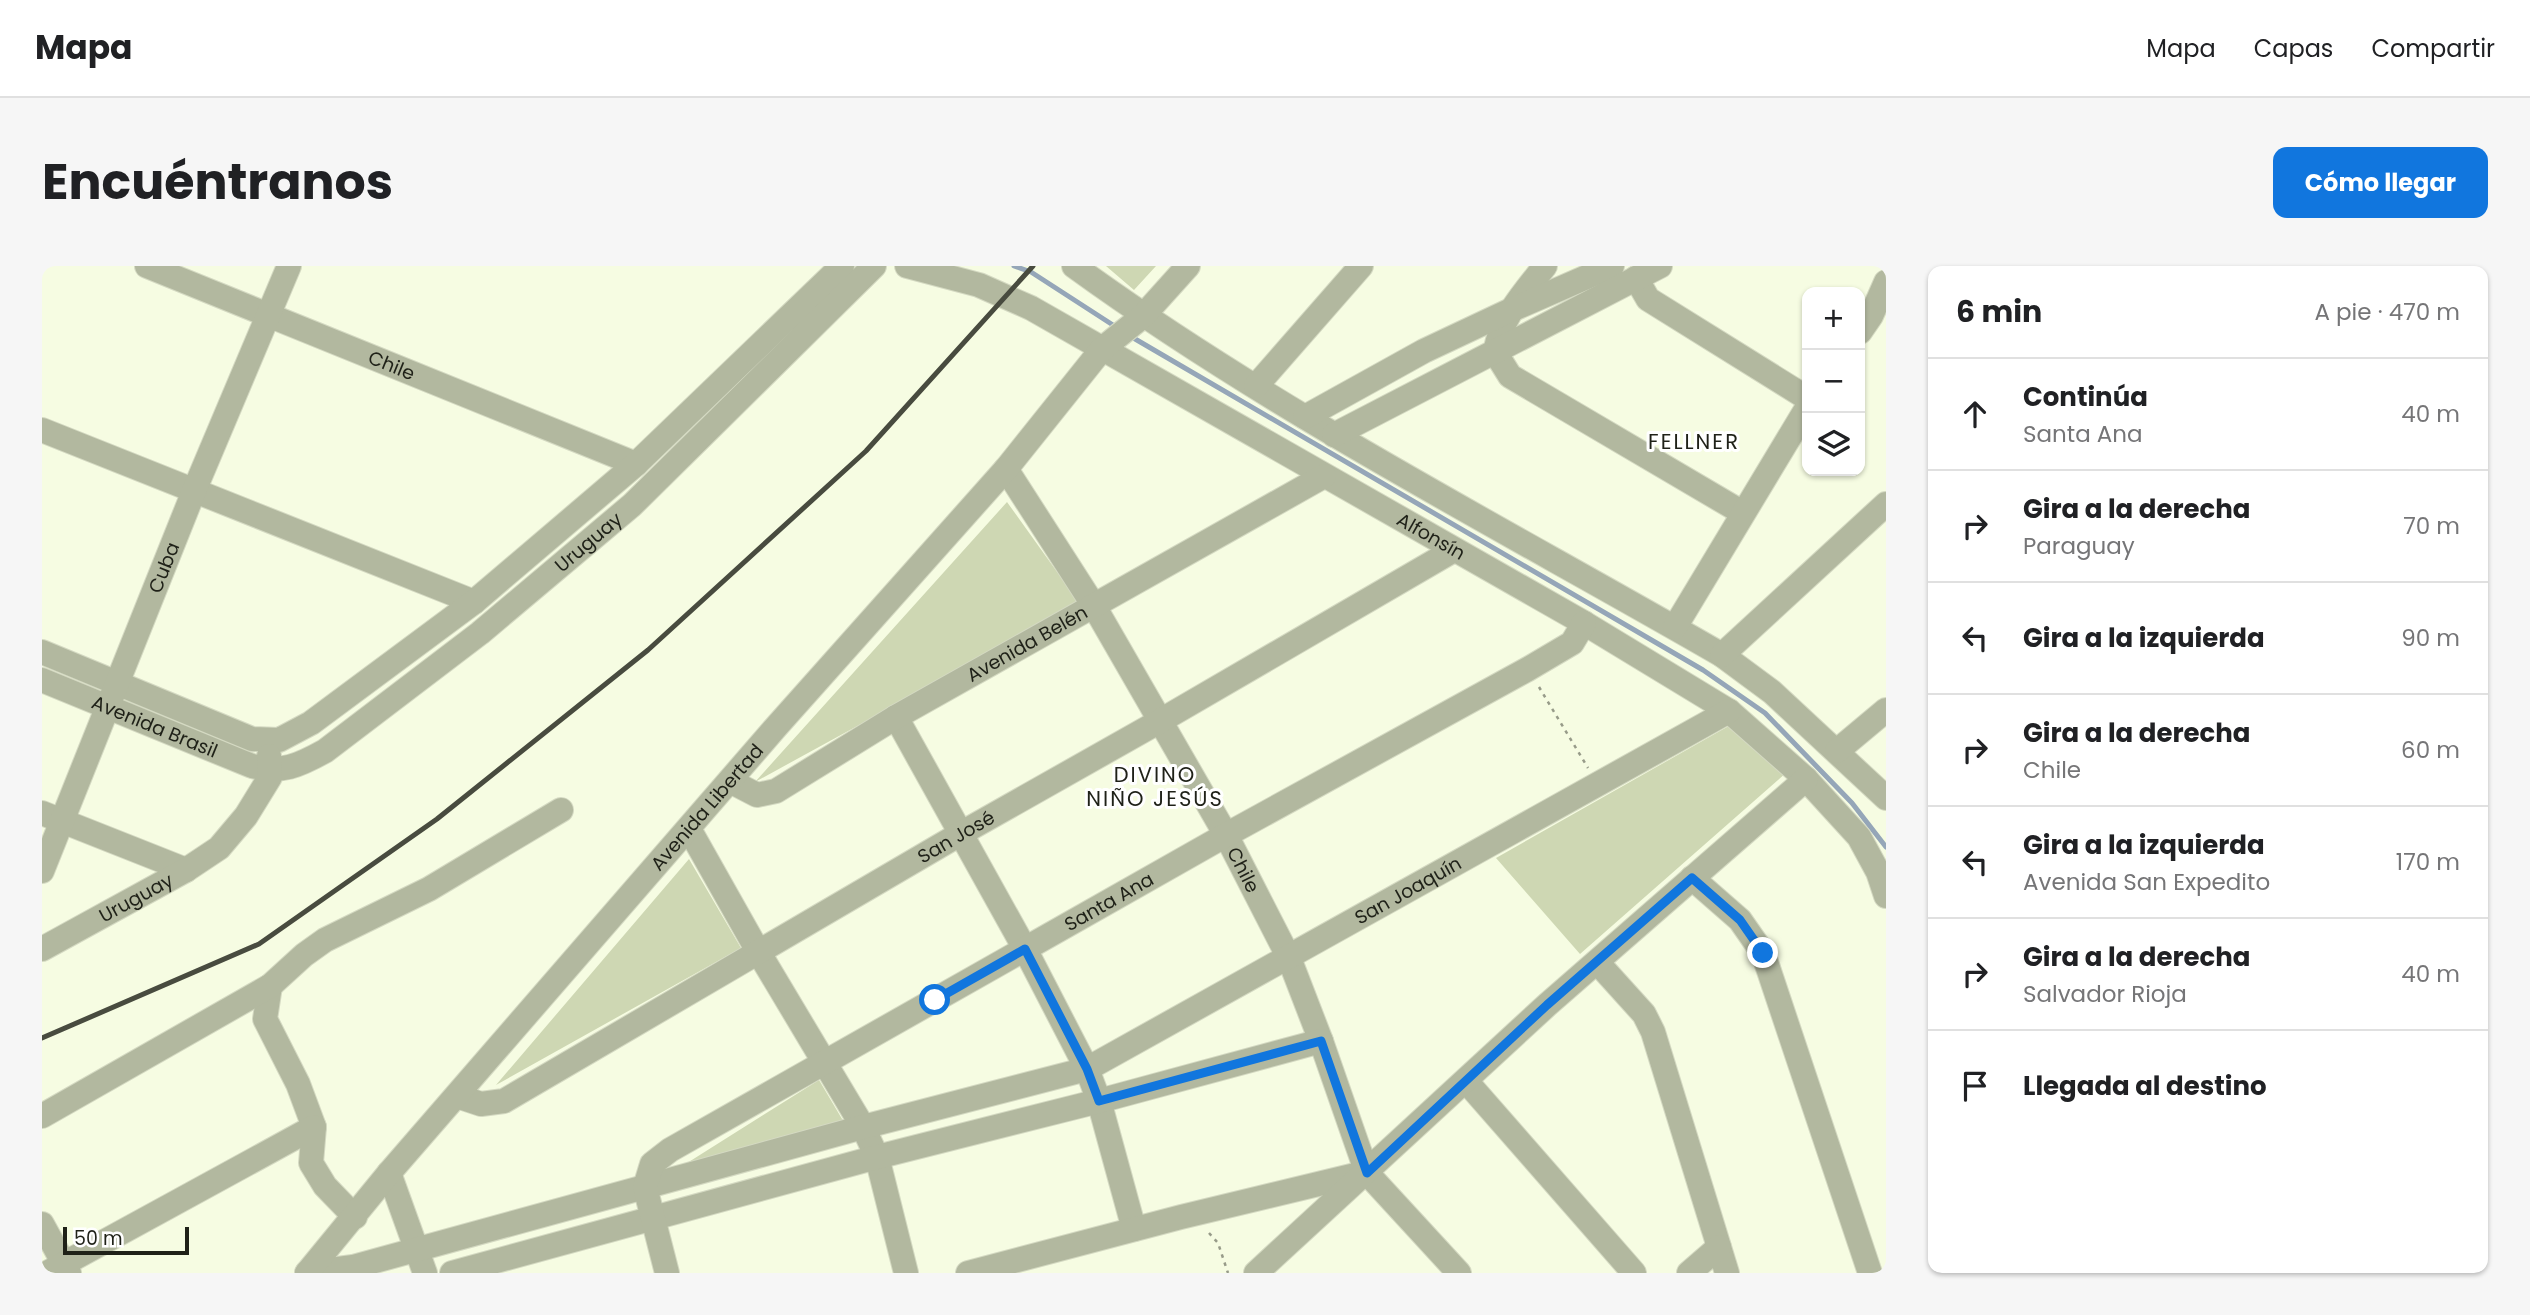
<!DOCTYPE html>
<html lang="es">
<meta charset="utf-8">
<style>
body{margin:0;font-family:Poppins,sans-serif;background:#f6f6f6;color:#202124}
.controls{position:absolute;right:21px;top:21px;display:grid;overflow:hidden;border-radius:14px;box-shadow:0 2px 5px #0004}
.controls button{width:63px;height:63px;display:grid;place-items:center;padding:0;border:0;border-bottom:2px solid #e0e0e0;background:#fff;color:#202124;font:35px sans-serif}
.scale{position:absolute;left:21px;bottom:18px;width:126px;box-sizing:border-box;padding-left:7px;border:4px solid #1f2118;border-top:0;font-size:19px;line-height:24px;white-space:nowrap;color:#1f2118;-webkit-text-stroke:5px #fff;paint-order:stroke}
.stop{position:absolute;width:21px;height:21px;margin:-16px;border:5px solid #1176de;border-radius:50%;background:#fff}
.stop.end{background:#1176de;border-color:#fff;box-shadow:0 2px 7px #0008}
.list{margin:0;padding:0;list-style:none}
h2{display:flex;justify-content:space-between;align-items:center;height:91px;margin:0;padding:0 28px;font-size:30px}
h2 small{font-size:23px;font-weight:400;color:#757577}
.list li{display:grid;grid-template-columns:46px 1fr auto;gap:21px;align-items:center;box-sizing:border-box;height:112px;padding:0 28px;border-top:2px solid #e0e0e0}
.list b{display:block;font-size:26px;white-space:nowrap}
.list p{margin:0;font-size:23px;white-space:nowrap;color:#757577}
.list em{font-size:23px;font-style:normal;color:#757577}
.icon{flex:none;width:38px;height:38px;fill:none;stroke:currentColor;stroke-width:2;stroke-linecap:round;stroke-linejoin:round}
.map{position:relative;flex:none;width:1844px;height:1007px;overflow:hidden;border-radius:14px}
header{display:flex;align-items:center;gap:42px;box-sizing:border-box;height:98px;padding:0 35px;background:#fff;border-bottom:2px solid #e0e0e0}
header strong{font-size:33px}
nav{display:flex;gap:38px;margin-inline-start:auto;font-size:24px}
.intro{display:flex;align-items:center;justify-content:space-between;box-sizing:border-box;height:168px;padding:0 42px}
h1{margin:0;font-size:49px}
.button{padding:18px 32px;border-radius:14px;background:#1176de;color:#fff;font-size:24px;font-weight:700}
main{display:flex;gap:42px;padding:0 42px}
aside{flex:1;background:#fff;border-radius:14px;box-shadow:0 2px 5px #0004}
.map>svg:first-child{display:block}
.green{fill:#ced7b3}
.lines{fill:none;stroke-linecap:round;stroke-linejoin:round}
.stream{stroke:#95a6b8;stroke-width:5}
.minor-casing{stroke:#d4d9c2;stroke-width:26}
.path{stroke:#979b89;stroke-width:2.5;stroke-dasharray:3.5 5;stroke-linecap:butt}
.minor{stroke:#b2b89f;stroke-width:24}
.rail{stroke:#484b3f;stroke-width:5}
.route{stroke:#1176de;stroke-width:9}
.labels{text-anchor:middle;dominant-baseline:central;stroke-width:6;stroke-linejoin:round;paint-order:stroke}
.street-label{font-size:19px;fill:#1f2118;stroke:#fff}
.neighbourhood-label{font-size:21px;letter-spacing:2px;fill:#1f2118;stroke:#fff}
</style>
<header>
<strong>Mapa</strong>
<nav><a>Mapa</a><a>Capas</a><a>Compartir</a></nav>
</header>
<div class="intro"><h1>Encuéntranos</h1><a class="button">Cómo llegar</a></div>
<main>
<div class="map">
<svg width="1844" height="1007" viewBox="0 0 1844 1007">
<rect width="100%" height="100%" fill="#f6fce2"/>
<!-- green -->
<path class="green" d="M1064,0H1114L1092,24Z
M965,236L1038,338L713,516Z
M1692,457L1745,506L1538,688L1454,592Z
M647,593L699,682L454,819Z
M777,814L803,858L634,904Z"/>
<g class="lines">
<!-- stream -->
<path class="stream" d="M972,0L989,6L1074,61
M1088,70L1661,404L1723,447L1810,537L1844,581"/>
<!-- minor casing -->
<g class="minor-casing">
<g id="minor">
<path id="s1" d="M105,0L594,198"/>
<path id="s2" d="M865,0L937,19L989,42L1542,357L1687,445L1764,513L1817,571L1836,606L1844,630"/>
<path d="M1032,0C1236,148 1462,263 1680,389L1730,426L1844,532"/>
<path d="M1503,0C1481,28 1460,50 1453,86L1468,110L1701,247"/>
<path d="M1594,12L1606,33L1765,132"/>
<path d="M1818,66L1829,50L1844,16"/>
<path d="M1214,120L1319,0"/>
<path d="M1263,151L1382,85L1469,44L1570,0"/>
<path d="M0,164L432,336"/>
<path d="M1292,169L1618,0"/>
<path id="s3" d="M964,203L1052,340L1184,569L1247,692L1279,775L1325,907L1417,1007"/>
<path d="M1633,361L1765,142"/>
<path d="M0,386L210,473L237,474L269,457L432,336L594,198L800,0"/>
<path d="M1680,389L1844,238"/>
<path id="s4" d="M0,414L210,500C241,507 256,500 283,485L438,367L590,239L832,0"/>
<path d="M854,451L983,683L1045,803L1057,835L1092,963"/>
<path d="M1795,485L1844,444"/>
<path id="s5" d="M688,515L715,529L734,525L854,451L1282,210"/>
<path d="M0,547L144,604"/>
<path d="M647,563L717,687L821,861L835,891L864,1007"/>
<path id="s6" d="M0,605L152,225L247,0"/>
<path d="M1650,612L1698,654L1721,687L1828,1007"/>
<path id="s7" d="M0,683L144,604L177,582L204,550L228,511L227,490"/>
<path d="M1555,696L1602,748L1611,766L1685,1007"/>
<path d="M228,720L223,753L256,818L272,861"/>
<path d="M1424,815L1592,1007"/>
<path id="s8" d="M415,830L439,838L462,835L918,568L1118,455L1412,284"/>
<path d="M0,850L228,720L262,689L283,674L387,623L519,544"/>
<path d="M347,907L383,1007"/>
<path d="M0,958L27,1007"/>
<path d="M5,1007L272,861L269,897L283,920L313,951"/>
<path id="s9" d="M265,1007L311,1001L821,861L1045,803L1687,445"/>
<path id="s10" d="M265,1007L347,907L734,461L964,203L1060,83L1101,50L1146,0"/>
<path d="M410,1007L835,891L1057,835L1279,775"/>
<path id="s11" d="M625,1007L603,921L610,898L628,884L1184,569L1486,403L1530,377L1542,357"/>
<path d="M926,1007L1139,951L1322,907"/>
<path d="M1214,1007L1505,739L1764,513"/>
<path d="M1647,1007L1677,981"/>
</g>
</g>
<!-- path -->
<path class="path" d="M1497,421L1546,502
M1167,967L1176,977L1186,1007"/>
<!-- minor -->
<use href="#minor" class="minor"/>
<!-- rail -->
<path class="rail" d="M0,772L217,678L395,553L606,384L824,185L991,0"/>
</g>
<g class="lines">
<!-- route -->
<path class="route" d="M893,734L983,683L1045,803L1057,835L1279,775L1325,907L1505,739L1650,612L1698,654L1721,687"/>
</g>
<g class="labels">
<!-- street labels -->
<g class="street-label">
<text stroke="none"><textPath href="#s1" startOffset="264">Chile</textPath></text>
<text stroke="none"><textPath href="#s2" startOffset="592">Alfonsín</textPath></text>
<text stroke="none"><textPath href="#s4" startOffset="640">Uruguay</textPath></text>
<text stroke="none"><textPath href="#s6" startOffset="327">Cuba</textPath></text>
<text stroke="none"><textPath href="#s5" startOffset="341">Avenida Belén</textPath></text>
<text stroke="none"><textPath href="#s4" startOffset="122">Avenida Brasil</textPath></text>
<text stroke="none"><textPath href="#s10" startOffset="614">Avenida Libertad</textPath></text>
<text stroke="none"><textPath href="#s8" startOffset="572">San José</textPath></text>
<text stroke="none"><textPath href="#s3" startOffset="466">Chile</textPath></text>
<text stroke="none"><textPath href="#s9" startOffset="1174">San Joaquín</textPath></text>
<text stroke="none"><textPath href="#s7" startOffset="107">Uruguay</textPath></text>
<text stroke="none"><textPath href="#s11" startOffset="640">Santa Ana</textPath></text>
</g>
<!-- neighbourhood labels -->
<g class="neighbourhood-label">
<text x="1652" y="175">FELLNER</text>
<text x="1113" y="508">DIVINO<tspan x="1113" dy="24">NIÑO JESÚS</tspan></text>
</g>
</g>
</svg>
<div class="controls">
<button>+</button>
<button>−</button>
<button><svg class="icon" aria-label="layers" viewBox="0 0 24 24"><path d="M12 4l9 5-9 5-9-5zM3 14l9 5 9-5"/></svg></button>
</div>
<div class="scale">50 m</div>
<div class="stop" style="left:893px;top:734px"></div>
<div class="stop end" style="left:1721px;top:687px"></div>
</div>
<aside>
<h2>6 min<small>A pie · 470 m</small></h2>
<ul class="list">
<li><svg class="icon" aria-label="ahead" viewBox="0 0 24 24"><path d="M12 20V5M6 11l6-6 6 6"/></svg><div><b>Continúa</b><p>Santa Ana</p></div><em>40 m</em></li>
<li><svg class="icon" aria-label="right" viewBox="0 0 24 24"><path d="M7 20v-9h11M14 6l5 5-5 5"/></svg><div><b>Gira a la derecha</b><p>Paraguay</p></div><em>70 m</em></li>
<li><svg class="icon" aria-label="left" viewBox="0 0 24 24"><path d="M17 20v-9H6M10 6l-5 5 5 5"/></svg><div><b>Gira a la izquierda</b></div><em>90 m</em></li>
<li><svg class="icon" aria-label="right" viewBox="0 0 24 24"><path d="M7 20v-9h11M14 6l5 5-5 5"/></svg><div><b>Gira a la derecha</b><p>Chile</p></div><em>60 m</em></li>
<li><svg class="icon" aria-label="left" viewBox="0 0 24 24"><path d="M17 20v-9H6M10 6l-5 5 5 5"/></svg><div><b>Gira a la izquierda</b><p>Avenida San Expedito</p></div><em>170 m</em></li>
<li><svg class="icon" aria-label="right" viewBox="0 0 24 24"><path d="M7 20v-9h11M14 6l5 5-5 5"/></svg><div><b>Gira a la derecha</b><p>Salvador Rioja</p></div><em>40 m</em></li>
<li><svg class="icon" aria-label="arrive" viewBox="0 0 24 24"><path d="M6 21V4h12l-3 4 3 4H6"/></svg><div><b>Llegada al destino</b></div></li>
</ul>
</aside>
</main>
